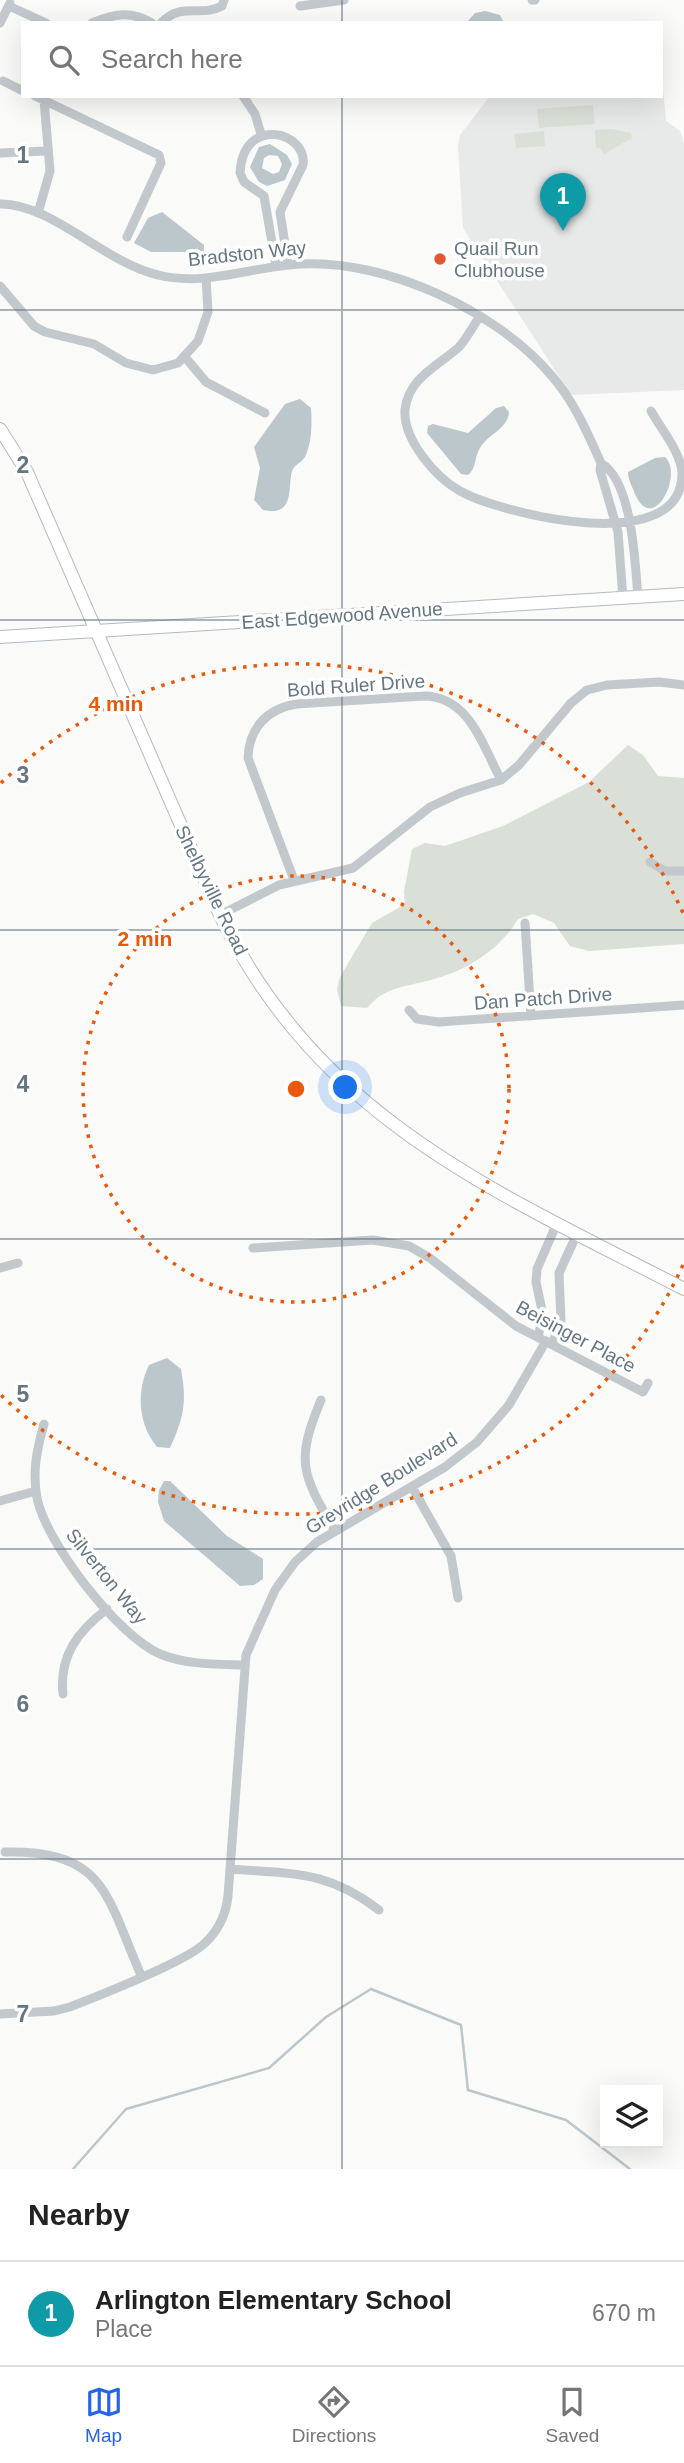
<!DOCTYPE html>
<html lang="en">
<head>
<meta charset="utf-8">
<style>
  :root { --surface:#fff; --page:#f2f2f2; --text:#222; --muted:#767676; --line:#e0e0e0; --accent:#2563eb }
  body { margin:0; font-family:Helvetica,sans-serif; background:var(--page); color:var(--text) }
  .controls { position:absolute; right:21px; bottom:21px; display:grid; overflow:hidden; border-radius:0px; box-shadow:0 7px 28px #0002 }
  .controls button { width:63px; height:63px; display:grid; place-items:center; padding:0; border:0; border-bottom:2px solid var(--line); background:var(--surface); color:var(--text); font:35px sans-serif }
  .you { position:absolute; left:346px; top:1088px; width:24px; height:24px; margin:-18px; border:5px solid #fff; border-radius:50%; background:#1a73e8; box-shadow:0 0 0 10px #1a73e833 }
  .badge { display:grid; place-items:center; width:46px; height:46px; border-radius:50%; background:var(--accent); color:#fff; font-size:23px; font-weight:700 }
  .pin { position:absolute; translate:-50% -58px; filter:drop-shadow(0 2px 4px #0008) }
  .pin::after { content:''; position:absolute; top:37px; width:24px; height:21px; background:inherit; clip-path:polygon(0 0,100% 0,50% 100%) }
  .list { margin:0; padding:0; list-style:none }
  h2 { display:flex; justify-content:space-between; align-items:center; height:91px; margin:0; padding:0 28px; font-size:30px }
  h2 small { font-size:23px; font-weight:400; color:var(--muted) }
  .list li { display:grid; grid-template-columns:46px 1fr auto; gap:21px; align-items:center; box-sizing:border-box; height:105px; padding:0 28px; border-top:2px solid var(--line) }
  .list b { display:block; font-size:26px; white-space:nowrap }
  .list p { margin:0; font-size:23px; white-space:nowrap; color:var(--muted) }
  .list em { font-size:23px; font-style:normal; color:var(--muted) }
  .icon { flex:none; width:38px; height:38px; fill:none; stroke:currentColor; stroke-width:2; stroke-linecap:round; stroke-linejoin:round }
  .map { position:relative; flex:none; width:684px; height:2169px; overflow:hidden }
  .search { position:absolute; background:var(--surface); box-shadow:0 7px 28px #0002; left:21px; right:21px; top:21px; height:77px; display:flex; align-items:center; gap:18px; box-sizing:border-box; padding:0 24px; border-radius:0px; color:var(--muted); font-size:26px }
  .sheet { height:196px; background:var(--surface) }
  nav { display:flex; justify-content:space-around; align-items:center; box-sizing:border-box; height:98px; border-top:2px solid var(--line); background:var(--surface); font-size:19px; color:var(--muted) }
  nav a { display:grid; justify-items:center; gap:4px }
  nav .on { color:var(--accent) }
  .map>svg:first-child { display:block }
  .built { fill:#e8e9e9 }
  .green { fill:#dadfd7 }
  .water { fill:#bbc7cb; fill-rule:evenodd }
  .lines { fill:none; stroke-linecap:round; stroke-linejoin:round }
  .stream { stroke:#bbc7cb; stroke-width:2.5 }
  .secondary-casing { stroke:#b3babf; stroke-width:14 }
  .minor { stroke:#c3c8cc; stroke-width:9 }
  .secondary { stroke:#fff; stroke-width:12 }
  .grid { fill:none; stroke:#657683; stroke-width:2; stroke-opacity:0.55 }
  .ring { fill:none; stroke:#e8590c; stroke-width:3.5; stroke-dasharray:3.5 7 }
  .poi-dot { fill:#e4572e; stroke:#fff; stroke-width:2.5 }
  .labels { text-anchor:middle; stroke-width:7; stroke-linejoin:round; paint-order:stroke }
  .poi-label { font-size:19px; fill:#657683; stroke:#fff; text-anchor:start }
  .street-label { font-size:19px; fill:#657683; stroke:#fff }
  .grid-label { font-size:23px; text-anchor:middle; font-weight:bold; fill:#657683; stroke:#fff; stroke-width:7; stroke-linejoin:round; paint-order:stroke }
  .centre { fill:#e8590c; stroke:#fff; stroke-width:3.5 }
  .ring-label { font-size:21px; text-anchor:middle; font-weight:bold; fill:#e8590c; stroke:#fff; stroke-width:7; stroke-linejoin:round; paint-order:stroke }
</style>
</head>
<body>
<div class="map">
<svg width="684" height="2169" viewBox="0 0 684 2169">
  <rect width="100%" height="100%" fill="#fafaf8"/>
  <!-- built -->
  <path class="built" d="M 661,67 L 666,121 L 680,131 L 684,144 L 684,390 L 571,395 L 463,228 L 458,146 L 460,135 L 490,96 L 661,96 Z"/>
  <!-- green -->
  <path class="green" d="M 593,105 L 595,124 L 539,128 L 537,109 Z
    M 612,129 L 631,133 L 632,138 L 604,154 L 600,148 L 596,148 L 595,130 Z
    M 544,131 L 545,146 L 516,148 L 514,134 Z
    M 628,745 L 643,755 L 658,776 L 684,778 L 684,944 L 589,951 L 570,946 L 554,923 L 533,914 L 518,919 C 500,950 466,971 431,980 C 405,987 386,986 367,1008 L 341,1006 L 337,989 L 340,977 L 372,923 L 405,904 L 404,891 L 412,849 L 425,843 L 445,846 L 503,826 L 589,782 Z"/>
  <!-- water -->
  <path class="water" d="M 485,11 L 500,15 L 504,23 L 466,23 L 475,13 Z
    M 270,144 L 287,155 L 292,164 L 285,180 L 267,186 L 259,182 L 250,167 L 259,147 ZM 269,155 L 278,156 L 282,164 L 279,172 L 273,174 L 262,168 L 264,158 Z
    M 162,212 L 204,245 L 204,252 L 151,252 L 134,243 L 148,218 Z
    M 300,399 L 311,408 C 312,423 312,443 305,457 C 302,462 296,464 293,469 C 286,482 298,518 263,510 L 254,500 L 260,468 L 254,447 L 285,404 Z
    M 504,406 L 509,412 C 508,429 488,434 480,448 C 474,457 477,468 468,475 L 461,474 L 427,433 L 428,426 L 433,424 L 468,433 L 496,408 Z
    M 665,457 C 684,474 653,536 635,494 C 632,486 628,480 628,472 L 655,458 Z
    M 167,1358 L 181,1369 C 187,1402 184,1417 170,1448 L 157,1447 C 138,1424 136,1392 149,1365 Z
    M 164,1481 L 170,1481 L 227,1536 L 263,1559 L 263,1579 L 254,1585 L 240,1586 L 164,1521 L 158,1502 L 159,1490 Z"/>
  <g class="lines">
    <!-- stream -->
    <path class="stream" d="M 73,2169 L 126,2109 L 269,2068 L 326,2017 L 371,1989 L 461,2025 L 468,2090 L 566,2120 L 630,2169"/>
    <!-- secondary casing -->
    <g class="secondary-casing">
      <path id="secondary" d="M 0,429 L 27,472 L 220,915 C 321,1120 493,1190 684,1289
        M 0,637 L 684,594"/>
    </g>
    <!-- minor -->
    <path class="minor" d="M 532,0 L 535,0
      M 9,6 L 46,23
      M 300,6 L 344,0
      M 0,23 L 10,3
      M 92,23 C 113,14 131,10 152,23
      M 161,23 C 182,1 200,18 222,6 L 224,0
      M 3,81 L 23,91
      M 35,96 L 159,155 L 161,163 L 127,237
      M 243,96 L 255,114 L 261,134
      M 0,153 L 46,151
      M 0,204 C 51,203 105,263 158,275 C 206,287 253,266 301,264 C 385,259 497,311 551,375 C 574,401 587,432 601,463 L 600,470 L 618,532 L 623,599
      M 38,213 L 50,171 L 44,100
      M 276,266 L 264,196 L 244,182 L 240,173 C 243,114 308,132 303,165 L 280,212 L 288,264
      M 0,286 L 34,326 L 45,332 L 94,344 L 126,363 L 153,370 L 178,363 L 198,341 L 208,312 L 206,278
      M 480,316 C 473,326 467,338 459,347 C 438,366 408,378 405,410 C 403,439 435,477 460,491 C 499,513 684,560 682,472 C 680,451 661,429 651,411
      M 185,357 L 206,382 L 265,413
      M 601,463 C 633,482 635,564 638,598
      M 650,862 L 665,871 L 684,871
      M 294,880 L 248,758 C 249,728 267,709 296,704 L 424,696 C 469,696 483,746 501,780
      M 220,915 L 279,885 L 353,868 L 430,807 L 460,793 L 501,780 L 519,765 L 571,703 L 587,690 L 607,685 L 659,682 L 684,685
      M 525,923 L 531,1016
      M 409,1010 L 417,1019 L 439,1022 L 684,1005
      M 253,1248 L 373,1240 L 409,1246 L 430,1258 L 516,1326 L 643,1392 L 648,1383
      M 0,1268 L 18,1263
      M 538,1337 L 543,1315 L 536,1282 L 537,1269 L 557,1223
      M 552,1344 L 561,1321 L 559,1273 L 577,1234
      M 321,1400 C 295,1462 302,1474 335,1531
      M 44,1424 C 37,1449 32,1472 37,1498 C 46,1543 118,1636 160,1654 C 187,1665 217,1664 245,1665
      M 412,1487 L 451,1556 L 458,1598
      M 0,1501 L 36,1491
      M 63,1694 C 59,1656 78,1631 107,1609
      M 5,1852 C 106,1850 106,1896 141,1975
      M 230,1869 C 292,1874 327,1870 379,1910
      M 0,2014 L 54,2011 L 70,2007 C 100,1995 183,1963 204,1944 C 218,1931 226,1915 228,1896 L 246,1655 L 275,1590 L 295,1562 L 317,1542 L 445,1467 L 477,1442 L 509,1405 L 546,1341"/>
    <!-- secondary -->
    <use href="#secondary" class="secondary"/>
  </g>
  <!-- grid -->
  <path class="grid" d="M 342,0 L 342,23M 342,96 L 342,2169M 0,310 L 684,310M 0,620 L 684,620M 0,930 L 684,930M 0,1239 L 684,1239M 0,1549 L 684,1549M 0,1859 L 684,1859"/>
  <!-- distance rings -->
  <g class="ring">
    <circle cx="296" cy="1089" r="213"/>
    <path d="M683 1265A425 425 0 0 1 1 1395M1 783A425 425 0 0 1 683 913"/>
  </g>
  <!-- markers -->
  <circle class="poi-dot" cx="440" cy="259" r="7"/>
  <g class="labels">
    <!-- poi labels -->
    <g class="poi-label">
      <text x="454" y="255">Quail Run<tspan x="454" dy="22">Clubhouse</tspan></text>
    </g>
    <!-- street labels -->
    <g class="street-label">
      <text transform="translate(247 253) rotate(-6)" y="7">Bradston Way</text>
      <text transform="translate(342 615) rotate(-4)" y="7">East Edgewood Avenue</text>
      <text transform="translate(356 685) rotate(-4)" y="7">Bold Ruler Drive</text>
      <text transform="translate(212 890) rotate(64)" y="7">Shelbyville Road</text>
      <text transform="translate(543 998) rotate(-4)" y="7">Dan Patch Drive</text>
      <text transform="translate(576 1336) rotate(28)" y="7">Beisinger Place</text>
      <text transform="translate(381 1483) rotate(-32)" y="7">Greyridge Boulevard</text>
      <text transform="translate(107 1576) rotate(51)" y="7">Silverton Way</text>
    </g>
  </g>
  <g class="grid-label">
    <text x="23" y="163">1</text>
    <text x="23" y="473">2</text>
    <text x="23" y="783">3</text>
    <text x="23" y="1092">4</text>
    <text x="23" y="1402">5</text>
    <text x="23" y="1712">6</text>
    <text x="23" y="2022">7</text>
  </g>
  <circle cx="296" cy="1089" r="10" class="centre"/>
  <g class="ring-label">
    <text x="116" y="711">4 min</text>
    <text x="145" y="946">2 min</text>
  </g>
</svg>
<div class="controls">
<button><svg class="icon" aria-label="layers" viewBox="0 0 24 24"><path d="M12 4l9 5-9 5-9-5zM3 14l9 5 9-5"/></svg></button>
</div>
<div class="you"></div>
<div class="pin badge" style="left:563px;top:231px;background:#0f9aa8">1</div>
<div class="search"><svg class="icon" aria-label="search" viewBox="0 0 24 24"><circle cx="10" cy="10" r="6"/><path d="M15 15l6 6"/></svg>Search here</div>
</div>
<section class="sheet">
<h2>Nearby<small></small></h2>
<ul class="list">
<li><span class="badge" style="background:#0f9aa8">1</span><div><b>Arlington Elementary School</b><p>Place</p></div><em>670 m</em></li>
</ul>
</section>
<nav>
<a class="on"><svg class="icon" aria-label="map" viewBox="0 0 24 24"><path d="M3 6l6-2 6 2 6-2v14l-6 2-6-2-6 2zM9 4v14M15 6v14"/></svg>Map</a>
<a><svg class="icon" aria-label="directions" viewBox="0 0 24 24"><path d="M12 3l9 9-9 9-9-9zM9 14v-3h6M13 9l2 2-2 2"/></svg>Directions</a>
<a><svg class="icon" aria-label="saved" viewBox="0 0 24 24"><path d="M7 4h10v16l-5-4-5 4z"/></svg>Saved</a>
</nav>
</body>
</html>
